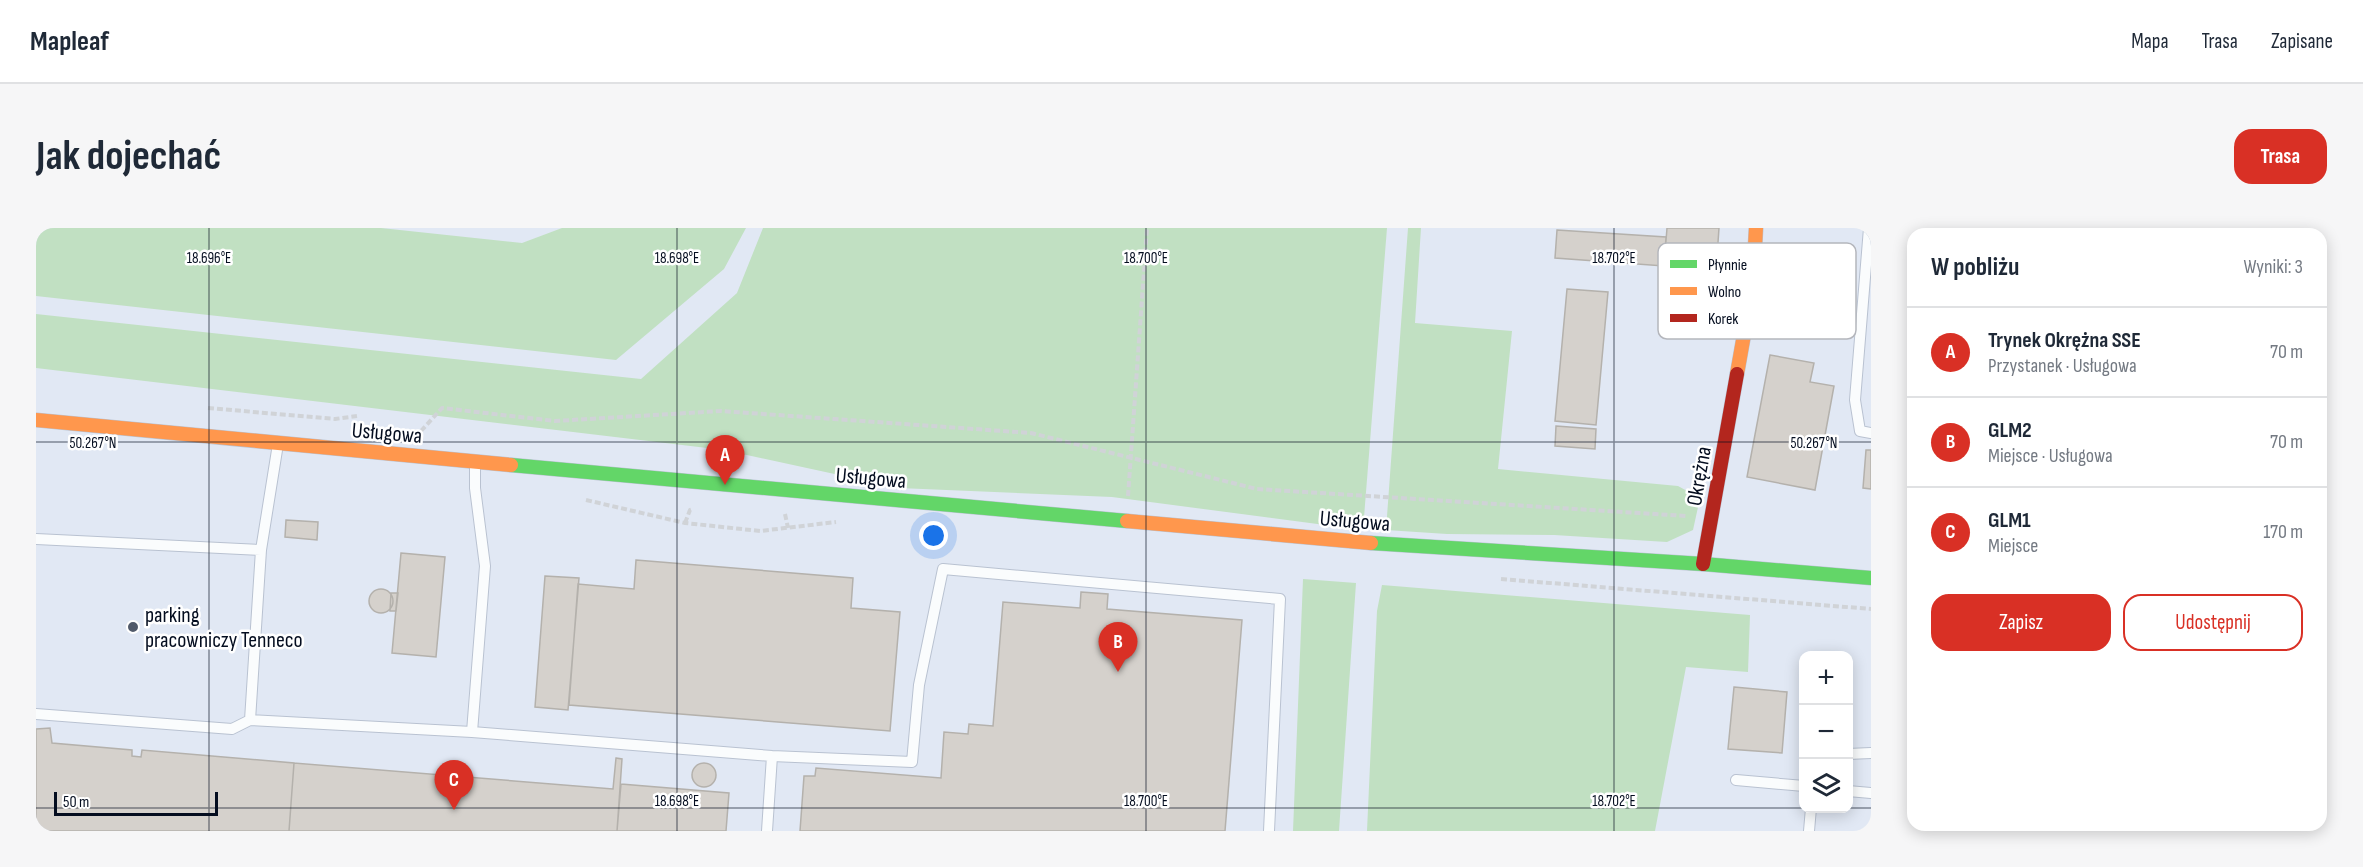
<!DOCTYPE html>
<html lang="pl">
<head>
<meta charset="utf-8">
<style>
  :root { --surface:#fff; --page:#f6f6f7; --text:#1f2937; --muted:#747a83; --line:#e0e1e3; --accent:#d93025 }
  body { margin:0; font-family:"Sofia Sans Condensed",sans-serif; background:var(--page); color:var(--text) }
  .controls { position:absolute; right:18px; bottom:18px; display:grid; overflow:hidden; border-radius:12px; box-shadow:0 3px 15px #0003 }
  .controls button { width:54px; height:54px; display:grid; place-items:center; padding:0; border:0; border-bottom:2px solid var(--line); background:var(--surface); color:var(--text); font:30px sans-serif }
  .scale { position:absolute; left:18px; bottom:15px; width:164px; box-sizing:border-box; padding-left:6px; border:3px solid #040d1f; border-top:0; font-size:16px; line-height:21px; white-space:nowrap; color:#040d1f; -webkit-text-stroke:4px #fff; paint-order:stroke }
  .you { position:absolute; left:898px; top:308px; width:21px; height:21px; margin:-15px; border:4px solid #fff; border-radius:50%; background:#1a73e8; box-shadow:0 0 0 9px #1a73e833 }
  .badge { display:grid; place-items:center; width:39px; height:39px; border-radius:50%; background:var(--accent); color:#fff; font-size:20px; font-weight:700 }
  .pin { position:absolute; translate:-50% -50px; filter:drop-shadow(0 2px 3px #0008) }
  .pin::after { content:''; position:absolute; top:32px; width:21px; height:18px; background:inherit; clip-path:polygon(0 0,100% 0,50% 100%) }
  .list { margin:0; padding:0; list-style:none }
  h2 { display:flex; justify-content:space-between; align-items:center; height:78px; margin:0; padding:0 24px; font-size:26px }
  h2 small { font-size:20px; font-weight:400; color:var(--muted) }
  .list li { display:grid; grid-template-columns:39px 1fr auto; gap:18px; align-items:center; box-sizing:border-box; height:90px; padding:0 24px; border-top:2px solid var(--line) }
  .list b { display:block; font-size:22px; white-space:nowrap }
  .list p { margin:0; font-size:20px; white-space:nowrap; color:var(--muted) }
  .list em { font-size:20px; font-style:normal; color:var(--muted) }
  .actions { display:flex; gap:12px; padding:18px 24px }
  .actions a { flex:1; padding:14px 0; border:2px solid var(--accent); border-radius:18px; text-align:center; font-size:21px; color:var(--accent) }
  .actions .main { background:var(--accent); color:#fff }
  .icon { flex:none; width:33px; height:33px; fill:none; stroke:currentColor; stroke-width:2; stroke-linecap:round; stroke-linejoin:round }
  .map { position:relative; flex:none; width:1835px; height:603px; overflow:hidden; border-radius:18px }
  header { display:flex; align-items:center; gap:36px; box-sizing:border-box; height:84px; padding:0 30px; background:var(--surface); border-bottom:2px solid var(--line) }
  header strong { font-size:28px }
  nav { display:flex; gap:33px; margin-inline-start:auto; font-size:21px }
  .intro { display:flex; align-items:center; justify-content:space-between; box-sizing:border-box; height:144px; padding:0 36px }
  h1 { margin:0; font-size:42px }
  .button { padding:15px 27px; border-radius:18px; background:var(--accent); color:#fff; font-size:21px; font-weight:700 }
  main { display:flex; gap:36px; padding:0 36px }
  aside { flex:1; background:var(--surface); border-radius:18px; box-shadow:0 3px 15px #0003 }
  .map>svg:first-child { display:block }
  .green { fill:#c1e0c2 }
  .building { fill:#d5d1cc; stroke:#b4b1ac; stroke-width:1.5 }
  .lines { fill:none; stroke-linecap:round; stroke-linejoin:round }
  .lane-casing { stroke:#b9c2d1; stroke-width:12 }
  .fast-casing { stroke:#b9c2d1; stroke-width:15 }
  .slow-casing { stroke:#b9c2d1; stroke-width:15 }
  .jam-casing { stroke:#b9c2d1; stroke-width:15 }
  .path { stroke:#d0d3d7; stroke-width:4; stroke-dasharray:6 3; stroke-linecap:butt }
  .lane { stroke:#fafcfd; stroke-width:10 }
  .fast { stroke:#63d668; stroke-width:14 }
  .slow { stroke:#ff974d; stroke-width:14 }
  .jam { stroke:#b3261e; stroke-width:14 }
  .ticks { fill:none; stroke:#040d1f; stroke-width:1.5; stroke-opacity:0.45 }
  .poi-dot { fill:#515a6a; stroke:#fff; stroke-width:2 }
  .labels { text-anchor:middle; stroke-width:5; stroke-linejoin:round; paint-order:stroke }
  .street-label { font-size:22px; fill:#040d1f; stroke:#fff }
  .poi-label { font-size:22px; fill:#040d1f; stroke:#fff; text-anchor:start }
  .key { fill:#fff; stroke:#b4b6bc; stroke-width:1.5 }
  .key-label { font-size:16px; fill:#040d1f }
  .ticks-label { font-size:15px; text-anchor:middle; fill:#040d1f; stroke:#fff; stroke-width:5; stroke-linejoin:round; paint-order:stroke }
</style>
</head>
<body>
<header>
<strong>Mapleaf</strong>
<nav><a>Mapa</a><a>Trasa</a><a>Zapisane</a></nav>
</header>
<div class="intro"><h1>Jak dojechać</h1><a class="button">Trasa</a></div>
<main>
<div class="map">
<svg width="1835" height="603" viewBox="0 0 1835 603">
  <rect width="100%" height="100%" fill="#e1e8f4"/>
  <!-- green -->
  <path class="green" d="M 0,0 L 345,0 L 486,15 L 526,0 L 710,0 L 688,41 L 580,132 L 0,68 Z
    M 727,0 L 1351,0 L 1327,302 L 1076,269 L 863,260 L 688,222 L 0,140 L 0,86 L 605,151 L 701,65 Z
    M 1372,0 L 1385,0 L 1379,95 L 1476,103 L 1462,241 L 1642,258 L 1664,270 L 1657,302 L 1631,314 L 1518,307 L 1411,306 L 1350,302 Z
    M 1267,351 L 1320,355 L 1303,603 L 1257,603 Z
    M 1346,357 L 1714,387 L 1712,444 L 1650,439 L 1619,603 L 1331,603 L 1341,383 Z"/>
  <!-- building -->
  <path class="building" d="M 1631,0 L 1683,0 L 1680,43 L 1628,38 Z
    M 1521,2 L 1630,9 L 1628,38 L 1519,30 Z
    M 1531,61 L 1572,64 L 1560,197 L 1519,193 Z
    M 1734,127 L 1778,135 L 1774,154 L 1798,158 L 1779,262 L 1711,249 Z
    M 1520,198 L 1560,201 L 1559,221 L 1519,218 Z
    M 1830,222 L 1835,222 L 1835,261 L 1827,260 Z
    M 250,292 L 282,294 L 281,312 L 249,309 Z
    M 365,325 L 409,329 L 400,429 L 356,425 Z
    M 600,332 L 817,350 L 815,380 L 864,384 L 854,503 L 533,477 L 542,356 L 598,361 Z
    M 509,348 L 543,350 L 532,482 L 499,479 Z
    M333 373a12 12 0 1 1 24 0a12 12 0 1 1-24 0Z
    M 1045,364 L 1072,366 L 1071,381 L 1206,392 L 1189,603 L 764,603 L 768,548 L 779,548 L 780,540 L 905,550 L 908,504 L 932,506 L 933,496 L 957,498 L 967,374 L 1044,380 Z
    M 355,365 L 362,365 L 360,383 L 354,383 Z
    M 1698,459 L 1751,464 L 1746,525 L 1692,521 Z
    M 14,500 L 16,515 L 96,522 L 96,528 L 105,529 L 106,522 L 258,535 L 253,603 L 0,603 L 0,501 Z
    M 580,530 L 586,531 L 581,603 L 253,603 L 258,535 L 577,561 Z
    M656 547a12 12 0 1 1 24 0a12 12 0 1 1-24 0Z
    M 585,556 L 693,565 L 690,603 L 581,603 Z"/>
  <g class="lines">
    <!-- lane casing -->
    <g class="lane-casing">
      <path id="lane" d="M 1833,0 L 1819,172 L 1824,203 L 1835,205
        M 0,311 L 225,322
        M 0,486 L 196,501 L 214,492 L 436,504 L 736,528 L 876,534 L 883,457 L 907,341 L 1244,371 L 1233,603
        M 214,492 L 225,322 L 242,216
        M 436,504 L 449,338 L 439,260 L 439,235
        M 1812,526 L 1835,525
        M 1700,552 L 1768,558
        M 1812,563 L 1835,565
        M 731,603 L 736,528
        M 1773,603 L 1775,580"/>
    </g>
    <!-- fast casing -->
    <g class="fast-casing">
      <path id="fast" d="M 475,237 L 1091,293
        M 1335,315 L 1667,336 L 1835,350"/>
    </g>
    <!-- slow casing -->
    <g class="slow-casing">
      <path id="slow" d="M 1701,146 L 1717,56 L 1720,0
        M 0,192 L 475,237
        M 1091,293 L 1335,315"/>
    </g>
    <!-- jam casing -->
    <g class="jam-casing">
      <path id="jam" d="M 1667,336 L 1701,146"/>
    </g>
    <!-- path -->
    <path class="path" d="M 172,180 L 299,191 L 321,188
      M 385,203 L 406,180 L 519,193 L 685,183 L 995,205 L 1221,261 L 1651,288
      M 1092,268 L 1111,0
      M 550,272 L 649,295 L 724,303 L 800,294
      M 749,286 L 752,300
      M 649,295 L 654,282 L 657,281
      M 1465,351 L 1835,381"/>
    <!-- lane -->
    <use href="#lane" class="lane"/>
    <!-- fast -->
    <use href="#fast" class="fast"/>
    <!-- slow -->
    <use href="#slow" class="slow"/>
    <!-- jam -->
    <use href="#jam" class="jam"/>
  </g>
  <!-- ticks -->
  <path class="ticks" d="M 173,0 L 173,603M 641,0 L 641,603M 1110,0 L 1110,603M 1578,0 L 1578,603M 0,214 L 1835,214M 0,580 L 1768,580M 1812,580 L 1835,580"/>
  <!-- markers -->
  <circle class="poi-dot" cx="97" cy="399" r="6"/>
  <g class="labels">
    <!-- street labels -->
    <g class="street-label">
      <text transform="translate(351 204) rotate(5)" y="8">Usługowa</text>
      <text transform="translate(1662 248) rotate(-80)" y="8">Okrężna</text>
      <text transform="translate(835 249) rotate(5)" y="8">Usługowa</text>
      <text transform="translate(1319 292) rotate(5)" y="8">Usługowa</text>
    </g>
    <!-- poi labels -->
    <g class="poi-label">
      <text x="109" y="394">parking<tspan x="109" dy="25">pracowniczy Tenneco</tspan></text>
    </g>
  </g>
  <!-- legend -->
  <rect x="1622" y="15" width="198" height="96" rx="9" class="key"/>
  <rect x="1634" y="32" width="27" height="8" fill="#63d668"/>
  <rect x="1634" y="59" width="27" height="8" fill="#ff974d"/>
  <rect x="1634" y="86" width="27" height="8" fill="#b3261e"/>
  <g class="key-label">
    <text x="1672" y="42">Płynnie</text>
    <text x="1672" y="69">Wolno</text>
    <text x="1672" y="96">Korek</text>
  </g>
  <g class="ticks-label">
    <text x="173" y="35">18.696°E</text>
    <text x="641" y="35">18.698°E</text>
    <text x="1110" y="35">18.700°E</text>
    <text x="1578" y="35">18.702°E</text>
    <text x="57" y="220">50.267°N</text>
    <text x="1778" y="220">50.267°N</text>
    <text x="641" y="578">18.698°E</text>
    <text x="1110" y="578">18.700°E</text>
    <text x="1578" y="578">18.702°E</text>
  </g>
</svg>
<div class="controls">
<button>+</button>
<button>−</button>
<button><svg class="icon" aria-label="layers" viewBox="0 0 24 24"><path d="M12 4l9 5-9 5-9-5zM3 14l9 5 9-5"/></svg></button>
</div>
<div class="scale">50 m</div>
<div class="you"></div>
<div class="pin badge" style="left:689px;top:257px">A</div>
<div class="pin badge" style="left:1082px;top:444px">B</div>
<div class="pin badge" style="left:418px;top:582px">C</div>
</div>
<aside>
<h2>W pobliżu<small>Wyniki: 3</small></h2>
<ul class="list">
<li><span class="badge">A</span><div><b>Trynek Okrężna SSE</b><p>Przystanek · Usługowa</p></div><em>70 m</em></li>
<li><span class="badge">B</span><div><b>GLM2</b><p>Miejsce · Usługowa</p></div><em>70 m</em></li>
<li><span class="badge">C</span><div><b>GLM1</b><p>Miejsce</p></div><em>170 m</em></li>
</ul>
<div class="actions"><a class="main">Zapisz</a><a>Udostępnij</a></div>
</aside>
</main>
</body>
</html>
